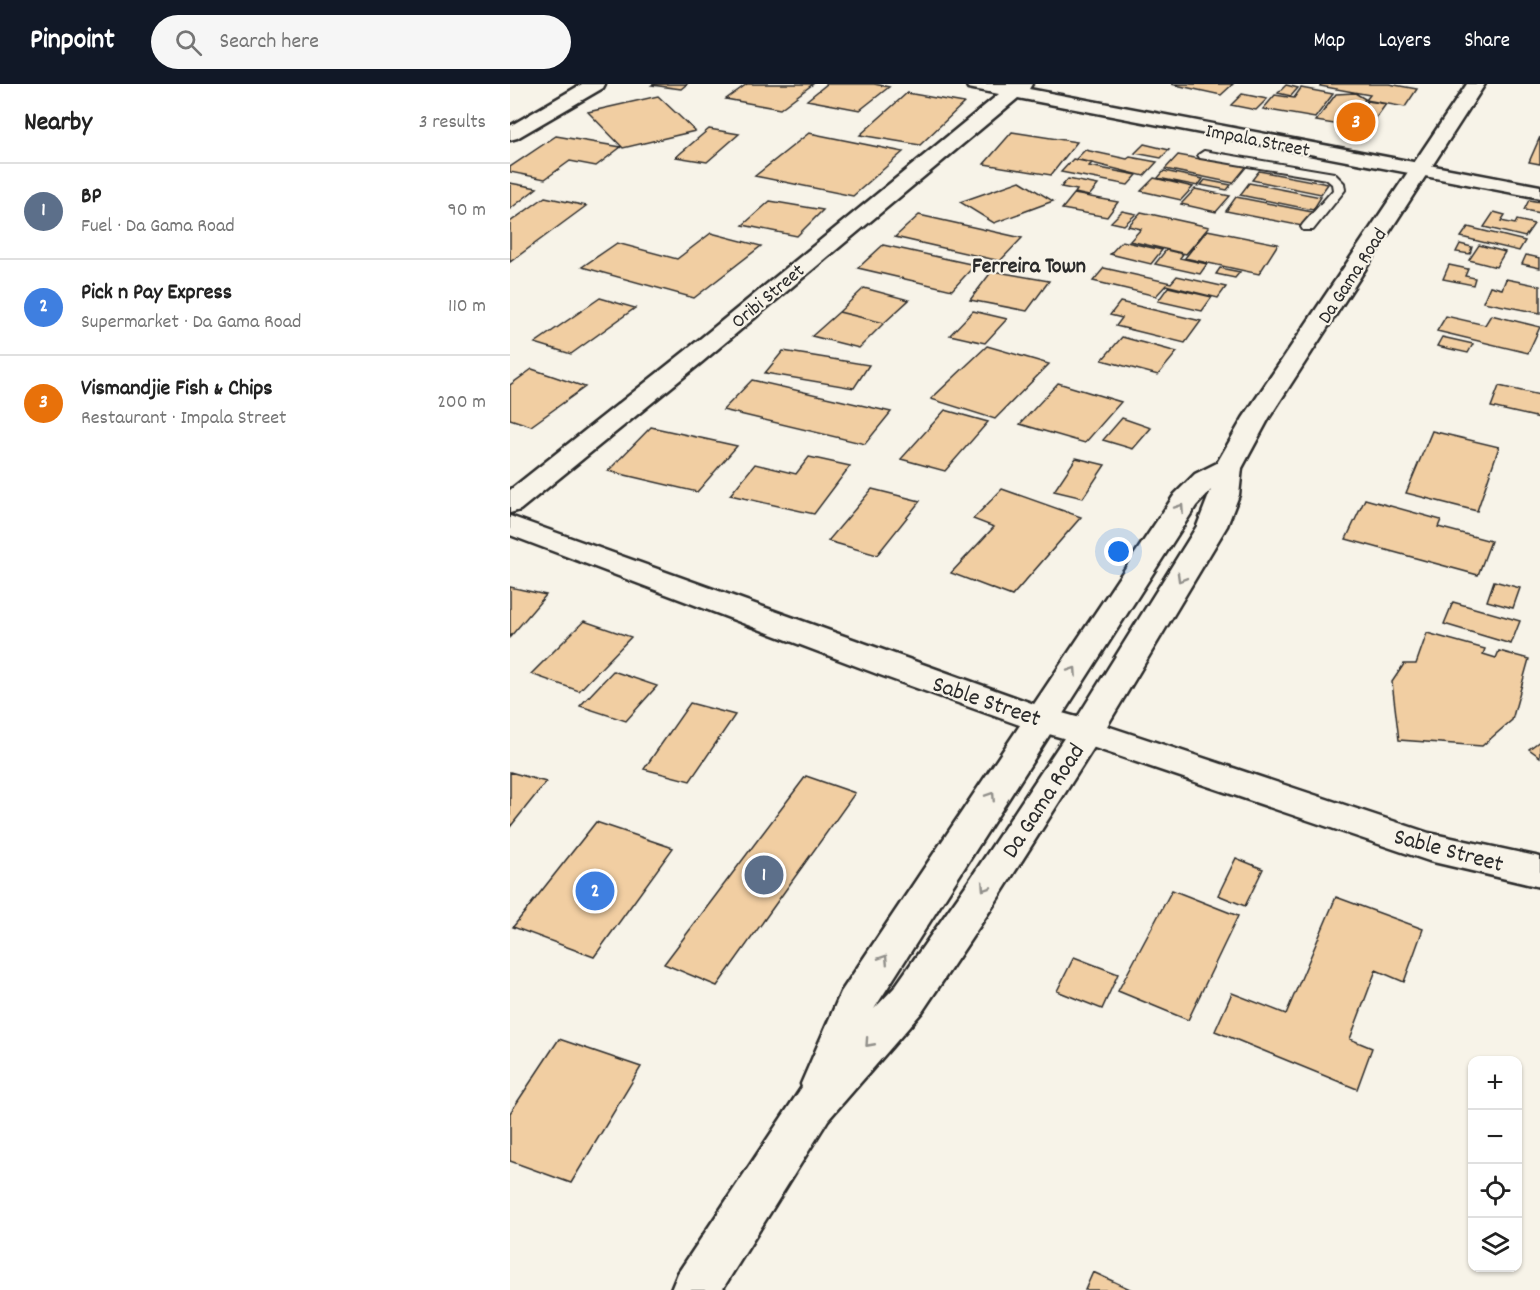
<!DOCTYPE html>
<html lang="en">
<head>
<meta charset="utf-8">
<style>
  :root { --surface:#fff; --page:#f6f6f6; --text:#222; --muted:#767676; --line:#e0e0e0; --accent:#111827 }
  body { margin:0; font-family:Dekko,sans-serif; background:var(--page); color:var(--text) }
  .controls { position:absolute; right:18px; bottom:18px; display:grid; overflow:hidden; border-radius:12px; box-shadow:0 2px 4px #0004 }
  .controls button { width:54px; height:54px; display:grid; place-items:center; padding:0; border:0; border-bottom:2px solid var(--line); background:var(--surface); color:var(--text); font:30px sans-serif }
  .you { position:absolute; left:609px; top:468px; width:21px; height:21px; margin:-15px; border:4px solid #fff; border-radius:50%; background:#1a73e8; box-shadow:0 0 0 9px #1a73e833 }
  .badge { display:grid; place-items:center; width:39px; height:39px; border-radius:50%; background:var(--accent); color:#fff; font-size:20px; font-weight:700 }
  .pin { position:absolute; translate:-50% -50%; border:3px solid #fff; box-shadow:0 2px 6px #0006 }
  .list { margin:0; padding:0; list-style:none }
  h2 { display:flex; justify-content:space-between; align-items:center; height:78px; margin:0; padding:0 24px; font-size:26px }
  h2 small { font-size:20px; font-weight:400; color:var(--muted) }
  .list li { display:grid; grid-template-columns:39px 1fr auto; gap:18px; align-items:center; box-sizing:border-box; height:96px; padding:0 24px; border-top:2px solid var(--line) }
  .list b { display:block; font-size:22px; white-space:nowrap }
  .list p { margin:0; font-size:20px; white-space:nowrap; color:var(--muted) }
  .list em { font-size:20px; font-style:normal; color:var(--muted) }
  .icon { flex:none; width:33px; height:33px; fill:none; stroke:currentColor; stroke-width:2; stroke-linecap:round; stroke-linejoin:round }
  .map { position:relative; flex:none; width:1030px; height:1206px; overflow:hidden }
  header { display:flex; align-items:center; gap:36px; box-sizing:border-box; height:84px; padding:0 30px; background:var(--accent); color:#fff }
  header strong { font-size:28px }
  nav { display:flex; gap:33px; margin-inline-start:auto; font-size:21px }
  .search { width:420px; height:54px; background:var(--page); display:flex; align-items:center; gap:15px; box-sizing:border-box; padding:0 21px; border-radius:33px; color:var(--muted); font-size:22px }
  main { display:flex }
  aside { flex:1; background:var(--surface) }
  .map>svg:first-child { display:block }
  .building { fill:#f1cea2; stroke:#2b2b2b; stroke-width:1.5 }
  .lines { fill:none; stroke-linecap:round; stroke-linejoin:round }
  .service-casing { stroke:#2b2b2b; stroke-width:4 }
  .minor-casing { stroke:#2b2b2b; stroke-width:5 }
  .tertiary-casing { stroke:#2b2b2b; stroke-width:5 }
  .service { fill:#f7f3e8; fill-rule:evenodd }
  .minor { fill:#f7f3e8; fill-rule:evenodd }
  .tertiary { fill:#f7f3e8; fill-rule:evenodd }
  .oneway { stroke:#918f8a }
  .labels { text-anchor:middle; stroke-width:4.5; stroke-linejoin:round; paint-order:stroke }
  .far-street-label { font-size:20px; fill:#2b2b2b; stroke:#f7f3e8 }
  .far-neighbourhood-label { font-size:22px; font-weight:bold; fill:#2b2b2b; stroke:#f7f3e8 }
  .street-label { font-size:24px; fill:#2b2b2b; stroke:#f7f3e8 }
</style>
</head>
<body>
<header>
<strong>Pinpoint</strong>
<div class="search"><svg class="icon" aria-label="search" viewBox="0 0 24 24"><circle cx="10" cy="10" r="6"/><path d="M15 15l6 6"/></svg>Search here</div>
<nav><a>Map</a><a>Layers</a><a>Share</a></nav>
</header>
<main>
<aside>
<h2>Nearby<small>3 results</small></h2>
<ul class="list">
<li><span class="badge" style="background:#5c6f8a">1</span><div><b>BP</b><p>Fuel · Da Gama Road</p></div><em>90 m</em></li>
<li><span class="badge" style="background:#3f7fe0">2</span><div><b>Pick n Pay Express</b><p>Supermarket · Da Gama Road</p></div><em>110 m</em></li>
<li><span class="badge" style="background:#e8710a">3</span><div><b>Vismandjie Fish &amp; Chips</b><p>Restaurant · Impala Street</p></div><em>200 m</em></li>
</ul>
</aside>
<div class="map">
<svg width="1030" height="1206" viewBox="0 0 1030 1206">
  <rect width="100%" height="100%" fill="#f7f3e8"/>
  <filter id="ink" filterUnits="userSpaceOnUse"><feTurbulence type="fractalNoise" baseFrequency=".0167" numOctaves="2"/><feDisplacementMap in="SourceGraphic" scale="12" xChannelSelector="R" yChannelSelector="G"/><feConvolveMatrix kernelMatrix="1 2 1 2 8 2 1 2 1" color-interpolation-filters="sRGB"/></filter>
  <g filter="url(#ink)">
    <!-- building -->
    <path class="building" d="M 144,0 L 177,0 L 171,5 L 142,1 Z
      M 237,0 L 303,0 L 270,25 L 216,15 Z
      M 317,0 L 364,0 L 379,3 L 350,26 L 297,16 Z
      M 661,0 L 723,0 L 711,11 Z
      M 811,0 L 879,0 L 907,5 L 895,23 L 856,16 L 860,11 L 810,2 Z
      M 776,1 L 788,4 L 781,12 L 768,9 Z
      M 791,4 L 823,10 L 805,34 L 753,25 L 765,11 L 784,14 Z
      M 397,9 L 454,19 L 410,61 L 350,51 Z
      M 845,9 L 855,15 L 836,42 L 806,37 L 826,10 Z
      M 732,10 L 757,15 L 746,26 L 721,21 Z
      M 148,12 L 185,47 L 113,64 L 78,28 Z
      M 857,17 L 876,20 L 858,45 L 838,41 Z
      M 199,45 L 229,50 L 197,78 L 166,73 Z
      M 502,48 L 567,58 L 541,91 L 474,80 Z
      M 299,49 L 393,68 L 343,112 L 245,92 Z
      M 46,52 L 111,63 L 86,82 L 60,77 L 35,95 L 0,88 L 0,83 Z
      M 1030,53 L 1030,80 L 1019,78 Z
      M 634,60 L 659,66 L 651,74 L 625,69 Z
      M 575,66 L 617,75 L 620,73 L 647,78 L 634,92 L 566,75 Z
      M 668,71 L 690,75 L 692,72 L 737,82 L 723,99 L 655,85 Z
      M 563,75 L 582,79 L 579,82 L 627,91 L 618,101 L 551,88 Z
      M 654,87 L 693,95 L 688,102 L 648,94 Z
      M 749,87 L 818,100 L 811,110 L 742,96 Z
      M 644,94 L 683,103 L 671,116 L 631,107 Z
      M 558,95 L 588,101 L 579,112 L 565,109 L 567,106 L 551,103 Z
      M 695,96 L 721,101 L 717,106 L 691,101 Z
      M 510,97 L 543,117 L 484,139 L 450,118 Z
      M 0,99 L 27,104 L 0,125 Z
      M 739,99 L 811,113 L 803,126 L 730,111 Z
      M 685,105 L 720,112 L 706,128 L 671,120 Z
      M 564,110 L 608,118 L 597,133 L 552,125 Z
      M 35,113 L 76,122 L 0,178 L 0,138 Z
      M 726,113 L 802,128 L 792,142 L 716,127 Z
      M 1019,116 L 1030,118 L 1030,129 L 1014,126 Z
      M 260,117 L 313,126 L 287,152 L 233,141 Z
      M 612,127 L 626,130 L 614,141 L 601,138 Z
      M 631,128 L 699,143 L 676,170 L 620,157 L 631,145 L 618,142 Z
      M 984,128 L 995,131 L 991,137 L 1005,140 L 1007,136 L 1024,140 L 1015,153 L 974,143 Z
      M 409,131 L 512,154 L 490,177 L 385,153 Z
      M 958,143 L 1015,157 L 1009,167 L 951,153 Z
      M 697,146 L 768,160 L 749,190 L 675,174 Z
      M 201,149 L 251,162 L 184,214 L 72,183 L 107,159 L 167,175 Z
      M 612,157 L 652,166 L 641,180 L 600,170 Z
      M 950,160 L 962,163 L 960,170 L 946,168 Z
      M 373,161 L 465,181 L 442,206 L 348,184 Z
      M 969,161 L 995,168 L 986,183 L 959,176 Z
      M 656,166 L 673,170 L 670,174 L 697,180 L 690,190 L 645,180 Z
      M 1016,171 L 1030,174 L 1030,184 L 1012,180 Z
      M 939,181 L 958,185 L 955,192 L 965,194 L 963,201 L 933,195 Z
      M 594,184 L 661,199 L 667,192 L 716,203 L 708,214 L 656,201 L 646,212 L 583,197 Z
      M 710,184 L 730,188 L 725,194 L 706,190 Z
      M 482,187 L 539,197 L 517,227 L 460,216 Z
      M 996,195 L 1030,202 L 1030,229 L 973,218 L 980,202 L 992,205 Z
      M 658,203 L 702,213 L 692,227 L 648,217 Z
      M 354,204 L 399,216 L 374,239 L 329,228 Z
      M 90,214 L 125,224 L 61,270 L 25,259 Z
      M 610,218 L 691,237 L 675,259 L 606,242 L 612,234 L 600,231 Z
      M 463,227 L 497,235 L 475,259 L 440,251 Z
      M 329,228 L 374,239 L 349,264 L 302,252 Z
      M 981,231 L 1030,243 L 1018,269 L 927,247 L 936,232 L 975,241 Z
      M 612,253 L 667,268 L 648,291 L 592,276 Z
      M 932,253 L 963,260 L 958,269 L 927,262 Z
      M 477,262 L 539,280 L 485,335 L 421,315 Z
      M 273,267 L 359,281 L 344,304 L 255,289 Z
      M 22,285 L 75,303 L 21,342 L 0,335 L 0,301 Z
      M 242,296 L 381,328 L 355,360 L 213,326 Z
      M 548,299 L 611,318 L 575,359 L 510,340 Z
      M 989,302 L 1030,311 L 1030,334 L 981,323 Z
      M 435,326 L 478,338 L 435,387 L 391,375 Z
      M 612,334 L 641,344 L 623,365 L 593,356 Z
      M 141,343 L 227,362 L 187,408 L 98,387 Z
      M 922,347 L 989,363 L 967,427 L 896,409 Z
      M 299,373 L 340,382 L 304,430 L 220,411 L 245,380 L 286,390 Z
      M 566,374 L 595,381 L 573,414 L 544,407 Z
      M 362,405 L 410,417 L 367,471 L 318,457 Z
      M 492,405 L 571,433 L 502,512 L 441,489 L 484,443 L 463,435 Z
      M 855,415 L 931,436 L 928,443 L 981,457 L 968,491 L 836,455 Z
      M 984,497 L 1010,504 L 1003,524 L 977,517 Z
      M 0,503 L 36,511 L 0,553 Z
      M 943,518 L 1010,537 L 1001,560 L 934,540 Z
      M 74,537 L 121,553 L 69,607 L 21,590 Z
      M 917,549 L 975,565 L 973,570 L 986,574 L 989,567 L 1019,575 L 1002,636 L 972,662 L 889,656 L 882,598 L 894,580 L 906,580 Z
      M 103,587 L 147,602 L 116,637 L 70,622 Z
      M 180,619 L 225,631 L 180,697 L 134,685 Z
      M 1030,657 L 1030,673 L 1019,665 Z
      M 0,688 L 36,698 L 0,743 Z
      M 296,692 L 345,709 L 207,902 L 154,880 Z
      M 86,738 L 163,764 L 84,873 L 3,843 Z
      M 726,774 L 753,785 L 735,822 L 708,811 Z
      M 662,806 L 728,832 L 678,936 L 608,907 Z
      M 826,813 L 913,845 L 894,898 L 866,886 L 840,955 L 862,964 L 847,1005 L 705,947 L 722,909 L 776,930 Z
      M 564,873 L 608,890 L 592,925 L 547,907 Z
      M 49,955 L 131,983 L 61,1099 L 0,1077 L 0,1029 Z
      M 583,1188 L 622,1206 L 575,1206 Z"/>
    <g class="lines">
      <!-- service casing -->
      <g class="service-casing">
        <path id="service" d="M 694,67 L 824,89 L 834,99 L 835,106 L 803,146 L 793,146 L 791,143 L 793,140 L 823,106 L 822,100 L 816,95 L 690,74 L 688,71 Z"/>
      </g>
      <!-- minor casing -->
      <g class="minor-casing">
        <path id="minor" d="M 72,0 L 95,0 L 93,4 L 7,54 L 0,56 L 0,42 Z
          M 456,0 L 522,0 L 519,5 L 1030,102 L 1030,114 L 508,14 L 192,278 L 10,426 L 0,429 L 0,406 L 174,268 L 489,10 L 458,4 Z
          M 0,432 L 538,625 L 588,639 L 919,749 L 1030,773 L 1030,803 L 919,777 L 567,658 L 518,644 L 370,591 L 0,451 Z"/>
      </g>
      <!-- tertiary casing -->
      <g class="tertiary-casing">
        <path id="tertiary" d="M 957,0 L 975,0 L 759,334 L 732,384 L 729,411 L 717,442 L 588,657 L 485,819 L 412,928 L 318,1036 L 212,1206 L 161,1206 L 168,1189 L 292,1003 L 291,1000 L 331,908 L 665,410 L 685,390 L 707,379 L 733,334 ZM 701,406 L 687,442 L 564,639 L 459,797 L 384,904 L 364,925 L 686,422 Z"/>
      </g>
      <!-- service -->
      <use href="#service" class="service"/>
      <!-- minor -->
      <use href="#minor" class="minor"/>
      <!-- tertiary -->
      <use href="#tertiary" class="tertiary"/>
    </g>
    <!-- one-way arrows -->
    <defs><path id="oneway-chevron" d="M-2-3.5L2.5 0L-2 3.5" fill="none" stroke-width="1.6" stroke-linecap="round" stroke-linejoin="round" transform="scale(1.5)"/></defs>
    <g class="oneway">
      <use href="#oneway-chevron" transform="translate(670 424) rotate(-56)"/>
      <use href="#oneway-chevron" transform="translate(671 494) rotate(120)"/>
      <use href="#oneway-chevron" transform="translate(563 587) rotate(-56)"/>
      <use href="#oneway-chevron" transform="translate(481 712) rotate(-57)"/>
      <use href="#oneway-chevron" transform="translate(475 803) rotate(123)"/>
      <use href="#oneway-chevron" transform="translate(374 875) rotate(-57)"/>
      <use href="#oneway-chevron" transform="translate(359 959) rotate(132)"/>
    </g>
  </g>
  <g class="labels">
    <!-- far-street labels -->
    <g class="far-street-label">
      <text transform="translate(748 55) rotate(11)" y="7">Impala Street</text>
      <text transform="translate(841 191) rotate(-57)" y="7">Da Gama Road</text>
      <text transform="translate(257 211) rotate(-40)" y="7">Oribi Street</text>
    </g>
    <!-- far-neighbourhood labels -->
    <g class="far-neighbourhood-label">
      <text x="519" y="188">Ferreira Town</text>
    </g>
    <!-- street labels -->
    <g class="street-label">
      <text transform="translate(477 616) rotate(19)" y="8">Sable Street</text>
      <text transform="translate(532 716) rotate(-57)" y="8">Da Gama Road</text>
      <text transform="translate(939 765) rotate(15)" y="8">Sable Street</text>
    </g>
  </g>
</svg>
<div class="controls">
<button>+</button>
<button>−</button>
<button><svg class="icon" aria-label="locate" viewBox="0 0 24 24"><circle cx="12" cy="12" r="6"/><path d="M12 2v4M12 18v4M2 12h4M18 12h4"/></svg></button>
<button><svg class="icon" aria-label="layers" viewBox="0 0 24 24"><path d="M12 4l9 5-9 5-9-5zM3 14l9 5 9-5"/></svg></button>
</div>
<div class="you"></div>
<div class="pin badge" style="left:254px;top:791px;background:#5c6f8a">1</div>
<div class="pin badge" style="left:85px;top:807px;background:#3f7fe0">2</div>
<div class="pin badge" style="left:846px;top:38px;background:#e8710a">3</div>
</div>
</main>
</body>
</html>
